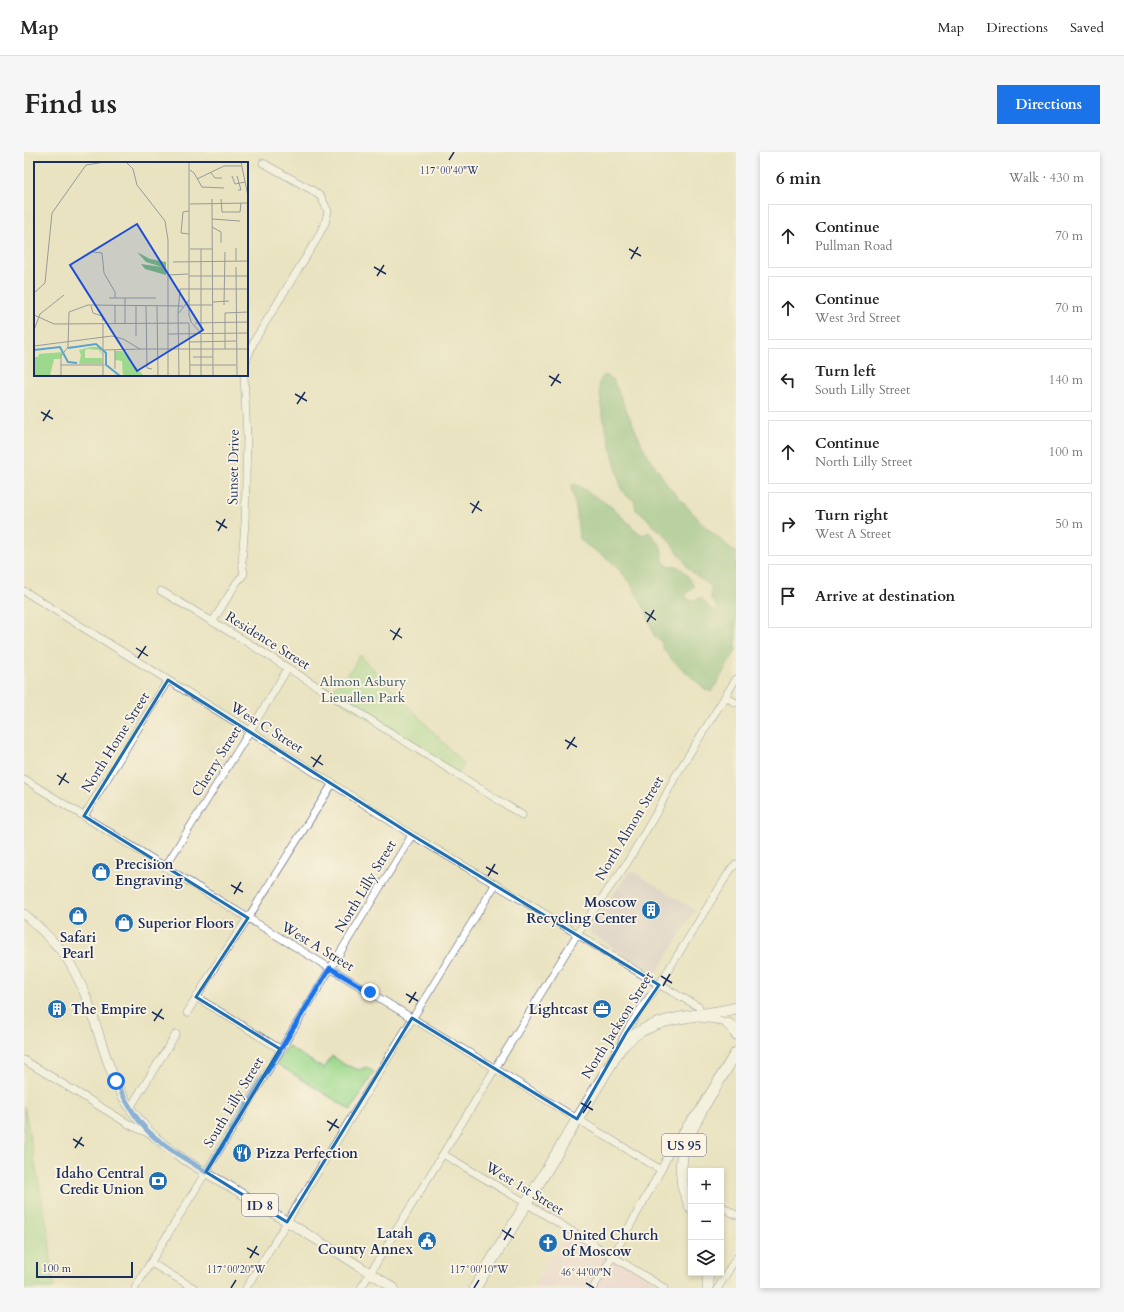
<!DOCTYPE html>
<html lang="en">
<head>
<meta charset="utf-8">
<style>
  :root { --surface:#fff; --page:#f6f6f6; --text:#222; --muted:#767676; --line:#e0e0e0; --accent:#1a73e8 }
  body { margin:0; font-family:Cardo,serif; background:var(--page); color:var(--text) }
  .controls { position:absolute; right:12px; bottom:12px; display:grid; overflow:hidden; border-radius:0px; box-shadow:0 2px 6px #0003 }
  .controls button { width:36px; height:36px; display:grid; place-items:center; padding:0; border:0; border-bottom:1px solid var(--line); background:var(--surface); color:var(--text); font:20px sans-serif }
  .scale { position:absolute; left:12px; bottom:10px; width:97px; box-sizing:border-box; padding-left:4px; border:2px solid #1b2f5e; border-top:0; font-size:11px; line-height:14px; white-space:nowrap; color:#1b2f5e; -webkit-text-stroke:3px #fcf5e5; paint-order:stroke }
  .stop { position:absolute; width:12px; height:12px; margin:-9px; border:3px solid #1a73e8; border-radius:50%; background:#fff }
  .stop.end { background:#1a73e8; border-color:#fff; box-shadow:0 1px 4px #0008 }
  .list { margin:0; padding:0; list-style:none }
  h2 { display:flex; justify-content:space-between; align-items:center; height:52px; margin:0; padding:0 16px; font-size:17px }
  h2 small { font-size:13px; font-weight:400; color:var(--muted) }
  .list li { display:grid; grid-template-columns:26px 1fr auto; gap:12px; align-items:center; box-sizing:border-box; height:64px; margin:0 8px 8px; padding:0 8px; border:1px solid var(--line); border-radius:0px }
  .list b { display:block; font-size:15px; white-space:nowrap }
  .list p { margin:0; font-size:13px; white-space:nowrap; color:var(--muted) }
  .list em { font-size:13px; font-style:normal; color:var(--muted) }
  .icon { flex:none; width:22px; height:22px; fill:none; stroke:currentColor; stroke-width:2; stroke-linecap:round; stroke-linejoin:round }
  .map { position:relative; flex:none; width:712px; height:1136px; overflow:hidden; border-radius:0px }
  header { display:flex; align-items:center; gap:24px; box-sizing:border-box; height:56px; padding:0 20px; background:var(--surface); border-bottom:1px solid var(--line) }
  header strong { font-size:19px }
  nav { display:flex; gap:22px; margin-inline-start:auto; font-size:14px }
  .intro { display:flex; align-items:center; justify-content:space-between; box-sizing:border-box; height:96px; padding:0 24px }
  h1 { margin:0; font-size:28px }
  .button { padding:10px 18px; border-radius:0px; background:var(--accent); color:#fff; font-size:14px; font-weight:700 }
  main { display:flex; gap:24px; padding:0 24px }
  aside { flex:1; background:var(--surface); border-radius:0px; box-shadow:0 2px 6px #0003 }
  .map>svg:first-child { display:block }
  .built { fill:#f2cfe1 }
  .industrial { fill:#cfbdcf }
  .green { fill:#9dd98d; stroke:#5c8476 }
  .forest { fill:#7eb978; stroke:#4c746b }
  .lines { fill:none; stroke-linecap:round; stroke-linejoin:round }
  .minor-casing { stroke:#3a4a6d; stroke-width:8 }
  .major-casing { stroke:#3a4a6d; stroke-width:10 }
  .highway-casing { stroke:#3a4a6d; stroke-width:12 }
  .minor { stroke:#fff; stroke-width:7 }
  .major { stroke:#fff; stroke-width:9 }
  .highway { stroke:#fff; stroke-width:11 }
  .route { stroke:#1a73e8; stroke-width:5 }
  .marked { fill:none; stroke:#1f6fb2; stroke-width:3; stroke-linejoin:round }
  .ticks { fill:none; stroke:#1b2f5e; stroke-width:1.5 }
  .labels { text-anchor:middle; stroke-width:3.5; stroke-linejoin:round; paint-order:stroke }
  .shield { fill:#fcf5e5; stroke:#5e6a86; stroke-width:1 }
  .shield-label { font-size:13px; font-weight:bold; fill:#1b2f5e }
  .street-label { font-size:14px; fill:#1b2f5e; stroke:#fcf5e5 }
  .park-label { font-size:14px; fill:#3c5a6a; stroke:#fcf5e5 }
  .poi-label { font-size:14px; font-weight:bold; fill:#1b2f5e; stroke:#fcf5e5; text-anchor:start }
  .inset-river { fill:none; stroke:#57a4d0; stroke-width:2 }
  .inset-road { fill:none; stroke:#979b99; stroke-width:1 }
  .view { fill:#1d4ed8; fill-opacity:0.15; stroke:#1d4ed8; stroke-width:2 }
  .inset-edge { fill:none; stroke:#1b2f5e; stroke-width:2 }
  .ticks-label { font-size:10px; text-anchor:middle; fill:#1b2f5e; stroke:#fcf5e5; stroke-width:3.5; stroke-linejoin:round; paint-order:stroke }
</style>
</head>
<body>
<header>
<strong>Map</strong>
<nav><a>Map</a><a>Directions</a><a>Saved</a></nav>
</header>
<div class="intro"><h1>Find us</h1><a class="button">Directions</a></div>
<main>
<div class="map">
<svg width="712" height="1136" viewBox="0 0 712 1136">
  <rect width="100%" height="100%" fill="#fcf5e5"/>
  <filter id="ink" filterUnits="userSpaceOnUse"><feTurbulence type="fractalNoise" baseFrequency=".025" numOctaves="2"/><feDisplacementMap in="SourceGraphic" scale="8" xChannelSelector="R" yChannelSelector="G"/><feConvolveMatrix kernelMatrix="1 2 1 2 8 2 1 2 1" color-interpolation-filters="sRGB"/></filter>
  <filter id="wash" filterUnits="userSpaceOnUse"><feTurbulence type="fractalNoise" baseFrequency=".012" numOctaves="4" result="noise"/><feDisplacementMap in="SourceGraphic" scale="16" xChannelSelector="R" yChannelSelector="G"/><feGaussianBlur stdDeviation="0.9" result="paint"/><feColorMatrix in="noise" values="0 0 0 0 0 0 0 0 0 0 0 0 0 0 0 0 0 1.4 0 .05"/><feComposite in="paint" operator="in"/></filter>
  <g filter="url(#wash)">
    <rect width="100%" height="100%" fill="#eae3c1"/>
    <!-- built -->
    <path class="built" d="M 545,1077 L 639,1136 L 508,1136 Z"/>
    <!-- industrial -->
    <path class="industrial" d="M 607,718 L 671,758 L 635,818 L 630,821 L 567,782 L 566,776 L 571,767 Z"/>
    <!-- green -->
    <path class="green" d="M 336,503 L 440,612 L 433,623 L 304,541 L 326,520 Z
      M 263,894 L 300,917 L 308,904 L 321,913 L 335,918 L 342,915 L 350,920 L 327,958 L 253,912 Z
      M 0,954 L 24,1079 L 30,1136 L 0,1136 Z"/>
    <!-- forest -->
    <path class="forest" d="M 579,224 L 584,224 L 589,228 L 620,297 L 645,335 L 681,374 L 712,401 L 712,498 L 688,540 L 682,538 L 645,505 L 639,497 L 637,489 L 630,484 L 622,459 L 613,443 L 606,431 L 594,416 L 584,407 L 561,392 L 555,386 L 552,356 L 547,335 L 549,332 L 552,332 L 589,356 L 614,380 L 619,383 L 625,380 L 636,393 L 640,411 L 645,414 C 658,411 663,424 670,434 L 662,442 L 662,446 C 668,449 671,449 677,445 L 689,460 L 694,458 L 693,454 L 687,448 L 687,434 L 672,424 L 663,415 L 659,407 L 640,382 L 628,373 L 622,365 L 612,358 L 610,348 L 605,346 L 598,339 L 578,261 L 575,231 Z"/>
  </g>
  <g filter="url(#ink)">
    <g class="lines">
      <!-- minor casing -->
      <g class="minor-casing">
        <path id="minor" d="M 223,207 L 230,189 L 293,87 L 301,71 L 304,59 L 297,45 L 288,38 L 239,11
          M 0,439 L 231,582 L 388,683 L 513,757 L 627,828 L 675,855
          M 137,439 L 221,489 L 498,663
          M 189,469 L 213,430 L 220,422 L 218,410 L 221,370 L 223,285 L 220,223
          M 702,545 L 712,551
          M 0,627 L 183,741 L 637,1018
          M 60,664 L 144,528
          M 141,715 L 226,579 L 264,516
          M 172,845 L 256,897
          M 163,861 L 192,813 L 224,766 L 309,631
          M 674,866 L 693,868 L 707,873
          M 597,892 C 602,876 624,846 635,833 L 707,717 L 712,712
          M 0,908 L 108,974 L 126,982
          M 106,956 L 152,882
          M 419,1002 L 502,1051 L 640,1136
          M 697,1054 L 712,1063
          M 127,1111 L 170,1136
          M 111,1136 L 388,683
          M 222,1136 L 471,733
          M 337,1136 L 557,776 L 603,711 L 634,658 L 651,625 L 712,527
          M 569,1136 L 589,1104 L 637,1018 L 646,999 L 665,970 L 673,961
          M 694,1136 L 712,1106"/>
      </g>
      <!-- major casing -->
      <g class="major-casing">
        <path id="major" d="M 0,762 C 12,772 24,784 35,796 C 48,811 59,836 66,855 C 79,893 88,936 115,968 C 138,998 178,1018 210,1037 C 263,1070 317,1102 370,1136"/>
      </g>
      <!-- highway casing -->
      <g class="highway-casing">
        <path id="highway" d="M 704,872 L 710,877 L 712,882
          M 667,1056 L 659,1035 L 657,1015 L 659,995 L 679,955 L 712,901
          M 451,1136 L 596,897 C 602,890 609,883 617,879 C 646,863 681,864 712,856
          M 684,1136 L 684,1121"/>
      </g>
      <!-- minor -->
      <use href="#minor" class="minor"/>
      <!-- major -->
      <use href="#major" class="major"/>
      <!-- highway -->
      <use href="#highway" class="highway"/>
    </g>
  </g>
  <g class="lines" filter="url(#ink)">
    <!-- route -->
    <path class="route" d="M 92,929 C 101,948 112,969 128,983 C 144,997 164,1008 182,1020 L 306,816 L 346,840"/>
  </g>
  <!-- marked area -->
  <path d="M0 0H712V1136H0ZM 144,528 L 388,683 L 635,833 L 602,881 L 553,967 L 388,866 L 263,1070 L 182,1020 L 256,897 L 172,845 L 224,766 L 60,664 Z" fill="#eae3c1" fill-opacity=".55" fill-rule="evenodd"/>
  <path class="marked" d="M 144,528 L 388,683 L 635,833 L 602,881 L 553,967 L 388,866 L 263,1070 L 182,1020 L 256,897 L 172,845 L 224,766 L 60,664 Z"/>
  <!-- ticks -->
  <path class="ticks" d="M 425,8 L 430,0M 605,97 L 617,104M 607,107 L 614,95M 350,115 L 362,122M 353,124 L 360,113M 525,224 L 537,231M 527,234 L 535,222M 271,242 L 283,249M 273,252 L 281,240M 17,260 L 29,267M 19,269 L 26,258M 446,351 L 458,359M 448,361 L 455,349M 192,369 L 203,376M 194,379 L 201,367M 621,460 L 632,468M 623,470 L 630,458M 366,478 L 378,486M 369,488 L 376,476M 112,496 L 124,504M 114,506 L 122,494M 541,588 L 553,595M 543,597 L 551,585M 287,605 L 299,613M 289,615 L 297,603M 33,623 L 45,631M 35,633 L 42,621M 462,715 L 474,722M 464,724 L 471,712M 207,733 L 219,740M 210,742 L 217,730M 637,824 L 648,831M 639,834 L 646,822M 382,842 L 394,849M 385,851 L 392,840M 128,860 L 140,867M 130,869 L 138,857M 557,951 L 569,958M 559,961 L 567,949M 303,969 L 315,976M 305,979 L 313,967M 49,987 L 60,994M 51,996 L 58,985M 478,1078 L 490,1086M 480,1088 L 487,1076M 223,1096 L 235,1103M 226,1106 L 233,1094M 562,1131 L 570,1136M 207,1136 L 212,1128M 450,1136 L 455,1128"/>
  <!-- icons -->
  <defs>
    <g id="shop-disc" transform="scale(1)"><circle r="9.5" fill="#1f6fb2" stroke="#fcf5e5"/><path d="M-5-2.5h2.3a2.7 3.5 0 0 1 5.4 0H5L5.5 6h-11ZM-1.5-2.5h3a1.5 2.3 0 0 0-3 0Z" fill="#fff"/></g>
    <g id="building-disc" transform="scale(1)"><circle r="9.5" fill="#1f6fb2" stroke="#fcf5e5"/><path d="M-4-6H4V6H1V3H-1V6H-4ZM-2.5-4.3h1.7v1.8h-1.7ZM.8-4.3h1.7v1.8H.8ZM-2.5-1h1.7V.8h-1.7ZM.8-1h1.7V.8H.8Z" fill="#fff"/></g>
    <g id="office-disc" transform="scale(1)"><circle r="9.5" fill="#1f6fb2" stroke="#fcf5e5"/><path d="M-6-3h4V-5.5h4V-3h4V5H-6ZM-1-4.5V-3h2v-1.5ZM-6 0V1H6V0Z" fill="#fff"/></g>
    <g id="restaurant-disc" transform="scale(1)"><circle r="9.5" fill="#1f6fb2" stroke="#fcf5e5"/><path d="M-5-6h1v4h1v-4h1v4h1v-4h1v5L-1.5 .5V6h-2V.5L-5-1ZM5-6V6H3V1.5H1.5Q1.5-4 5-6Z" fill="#fff"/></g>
    <g id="bank-disc" transform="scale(1)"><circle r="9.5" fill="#1f6fb2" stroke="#fcf5e5"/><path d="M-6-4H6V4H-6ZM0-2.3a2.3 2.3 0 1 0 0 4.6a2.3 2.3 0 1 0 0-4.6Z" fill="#fff"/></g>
    <g id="civic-disc" transform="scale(1)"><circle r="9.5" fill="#1f6fb2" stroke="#fcf5e5"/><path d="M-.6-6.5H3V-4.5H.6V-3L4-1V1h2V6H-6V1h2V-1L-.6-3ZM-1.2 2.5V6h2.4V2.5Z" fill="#fff"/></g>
    <g id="church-disc" transform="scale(1)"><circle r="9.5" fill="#1f6fb2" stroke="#fcf5e5"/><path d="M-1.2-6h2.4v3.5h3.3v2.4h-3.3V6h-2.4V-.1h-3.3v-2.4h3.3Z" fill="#fff"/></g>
  </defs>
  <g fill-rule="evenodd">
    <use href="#shop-disc" x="77" y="720"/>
    <use href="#building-disc" x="627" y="758"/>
    <use href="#shop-disc" x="54" y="764"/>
    <use href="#shop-disc" x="100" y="771"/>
    <use href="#building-disc" x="33" y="857"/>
    <use href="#office-disc" x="578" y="857"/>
    <use href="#restaurant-disc" x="218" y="1001"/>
    <use href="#bank-disc" x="134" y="1029"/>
    <use href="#civic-disc" x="403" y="1089"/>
    <use href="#church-disc" x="524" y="1091"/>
  </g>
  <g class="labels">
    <!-- shield labels -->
    <g class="shield">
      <rect x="638" y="982" width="44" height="22" rx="3"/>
      <rect x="218" y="1042" width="36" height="22" rx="3"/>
    </g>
    <g class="shield-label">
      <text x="660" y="998">US 95</text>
      <text x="236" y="1058">ID 8</text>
    </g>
    <!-- street labels -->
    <g class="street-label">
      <text transform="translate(209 315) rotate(-89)" y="5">Sunset Drive</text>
      <text transform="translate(244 488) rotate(32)" y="5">Residence Street</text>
      <text transform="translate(243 575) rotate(32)" y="5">West C Street</text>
      <text transform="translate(91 590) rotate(-58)" y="5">North Home Street</text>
      <text transform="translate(192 609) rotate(-58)" y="5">Cherry Street</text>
      <text transform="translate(605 676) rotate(-59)" y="5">North Almon Street</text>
      <text transform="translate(341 734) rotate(-59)" y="5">North Lilly Street</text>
      <text transform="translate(294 794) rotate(31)" y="5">West A Street</text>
      <text transform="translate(593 873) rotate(-58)" y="5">North Jackson Street</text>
      <text transform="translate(209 950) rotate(-59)" y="5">South Lilly Street</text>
      <text transform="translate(501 1036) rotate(31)" y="5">West 1st Street</text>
    </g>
    <!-- park labels -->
    <g class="park-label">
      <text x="339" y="534">Almon Asbury<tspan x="339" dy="16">Lieuallen Park</tspan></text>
    </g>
    <!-- poi labels -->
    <g class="poi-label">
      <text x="91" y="717">Precision<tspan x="91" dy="16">Engraving</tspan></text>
      <text x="613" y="755" text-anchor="end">Moscow<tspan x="613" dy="16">Recycling Center</tspan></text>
      <text x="114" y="776">Superior Floors</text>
      <text x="54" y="790" text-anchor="middle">Safari<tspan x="54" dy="16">Pearl</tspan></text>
      <text x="47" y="862">The Empire</text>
      <text x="564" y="862" text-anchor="end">Lightcast</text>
      <text x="232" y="1006">Pizza Perfection</text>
      <text x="120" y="1026" text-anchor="end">Idaho Central<tspan x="120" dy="16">Credit Union</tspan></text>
      <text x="389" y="1086" text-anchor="end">Latah<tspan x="389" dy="16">County Annex</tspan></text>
      <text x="538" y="1088">United Church<tspan x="538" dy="16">of Moscow</tspan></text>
    </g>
  </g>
  <!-- overview -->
  <g transform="translate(10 10)">
    <rect width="214" height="214" fill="#eae3c1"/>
    <path d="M 57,185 L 66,185 L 68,193 L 65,188 L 54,187 L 51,188 L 51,196 L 68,196 L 68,202 L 45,202 L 47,193 L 45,188 ZM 81,189 L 88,189 L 110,214 L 89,214 L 88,199 L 81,198 ZM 29,190 L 26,197 L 20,197 L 16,214 L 0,214 L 0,195 L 4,195 L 5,192 Z" fill="#9dd98d"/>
    <path d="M 103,90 L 116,97 L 132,100 L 132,113 L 111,107 L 107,102 L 128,105 L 112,100 Z" fill="#7eb978"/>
    <path class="inset-river" d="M 34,186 L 62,182 L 72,191 L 72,203M 0,188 L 26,185 L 34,200 L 43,201M 71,202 L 86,214"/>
    <path class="inset-road" d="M 92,0 L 99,7 L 103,23 L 131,59 L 134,78 L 134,214M 155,0 L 155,153 L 157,160 L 167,171 L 167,214M 207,0 L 214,34M 156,8 L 160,11 L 168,25 L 190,26M 177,11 L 181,16 L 188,16M 198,14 L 201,22 L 211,20M 203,14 L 207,28 L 204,28M 163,17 L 190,4 L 207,4M 178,37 L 179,214M 187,37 L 188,50 L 206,50 L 207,41M 156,42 L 214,41M 178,57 L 206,59M 178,65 L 187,70 L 187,81M 155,72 L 147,71 L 149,50 L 155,49M 156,87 L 178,87M 167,87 L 167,170M 59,90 L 68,91 L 70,111 L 81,130 L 81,136M 202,99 L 202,86M 139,100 L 214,99M 202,105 L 203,214M 134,113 L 154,112M 155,114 L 214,114M 0,131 L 11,121 L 18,51 L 52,3 L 71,0M 75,136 L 122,136M 91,136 L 91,162M 178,140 L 195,139M 155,143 L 178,143M 190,143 L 191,90M 57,144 L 59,151 L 68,154 L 69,159M 81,144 L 81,162M 112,144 L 113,206 L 118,207M 123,144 L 124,214M 144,151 L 146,127 L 214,127M 0,153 L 20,162 L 155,161M 155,161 L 156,214M 161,161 L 214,160M 69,162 L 69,214M 0,168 L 6,152 L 30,133M 134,172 L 214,171M 102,174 L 102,144M 156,180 L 202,179M 0,184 L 78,174 L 89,177 L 106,187 L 167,187M 167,187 L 214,187M 191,187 L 191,151 L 214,150M 69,188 L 106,187M 159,195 L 179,195M 27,203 L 69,203M 156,203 L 202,203M 81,207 L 81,188M 27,214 L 27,194 L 34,185 L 35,150 L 54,143 L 149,144M 145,214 L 144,152 L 155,138M 168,214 L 214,214"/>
    <path class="view" d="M 103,62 L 169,168 L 103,209 L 36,103 Z"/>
    <rect width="214" height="214" class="inset-edge"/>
  </g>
  <g class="ticks-label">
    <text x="425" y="22">117°00'40"W</text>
    <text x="212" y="1121">117°00'20"W</text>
    <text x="455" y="1121">117°00'10"W</text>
    <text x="562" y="1124">46°44'00"N</text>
  </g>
</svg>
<div class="controls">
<button>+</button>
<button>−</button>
<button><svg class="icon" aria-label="layers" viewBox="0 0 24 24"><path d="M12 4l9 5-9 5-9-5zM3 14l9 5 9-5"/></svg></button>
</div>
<div class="scale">100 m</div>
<div class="stop" style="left:92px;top:929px"></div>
<div class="stop end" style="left:346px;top:840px"></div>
</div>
<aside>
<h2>6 min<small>Walk · 430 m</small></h2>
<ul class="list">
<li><svg class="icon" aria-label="ahead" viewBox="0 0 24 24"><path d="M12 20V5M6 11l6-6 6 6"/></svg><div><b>Continue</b><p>Pullman Road</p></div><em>70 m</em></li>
<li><svg class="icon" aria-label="ahead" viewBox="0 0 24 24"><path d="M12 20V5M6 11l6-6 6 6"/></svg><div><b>Continue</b><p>West 3rd Street</p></div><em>70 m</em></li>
<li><svg class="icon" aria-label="left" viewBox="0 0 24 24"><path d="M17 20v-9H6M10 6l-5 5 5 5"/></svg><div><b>Turn left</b><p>South Lilly Street</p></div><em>140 m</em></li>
<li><svg class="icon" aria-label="ahead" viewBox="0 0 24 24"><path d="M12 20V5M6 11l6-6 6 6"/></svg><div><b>Continue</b><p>North Lilly Street</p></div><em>100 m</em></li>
<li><svg class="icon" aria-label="right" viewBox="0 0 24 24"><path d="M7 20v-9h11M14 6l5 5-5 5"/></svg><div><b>Turn right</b><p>West A Street</p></div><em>50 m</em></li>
<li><svg class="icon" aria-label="arrive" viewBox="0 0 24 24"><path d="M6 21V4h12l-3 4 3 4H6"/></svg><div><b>Arrive at destination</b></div></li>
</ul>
</aside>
</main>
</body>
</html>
